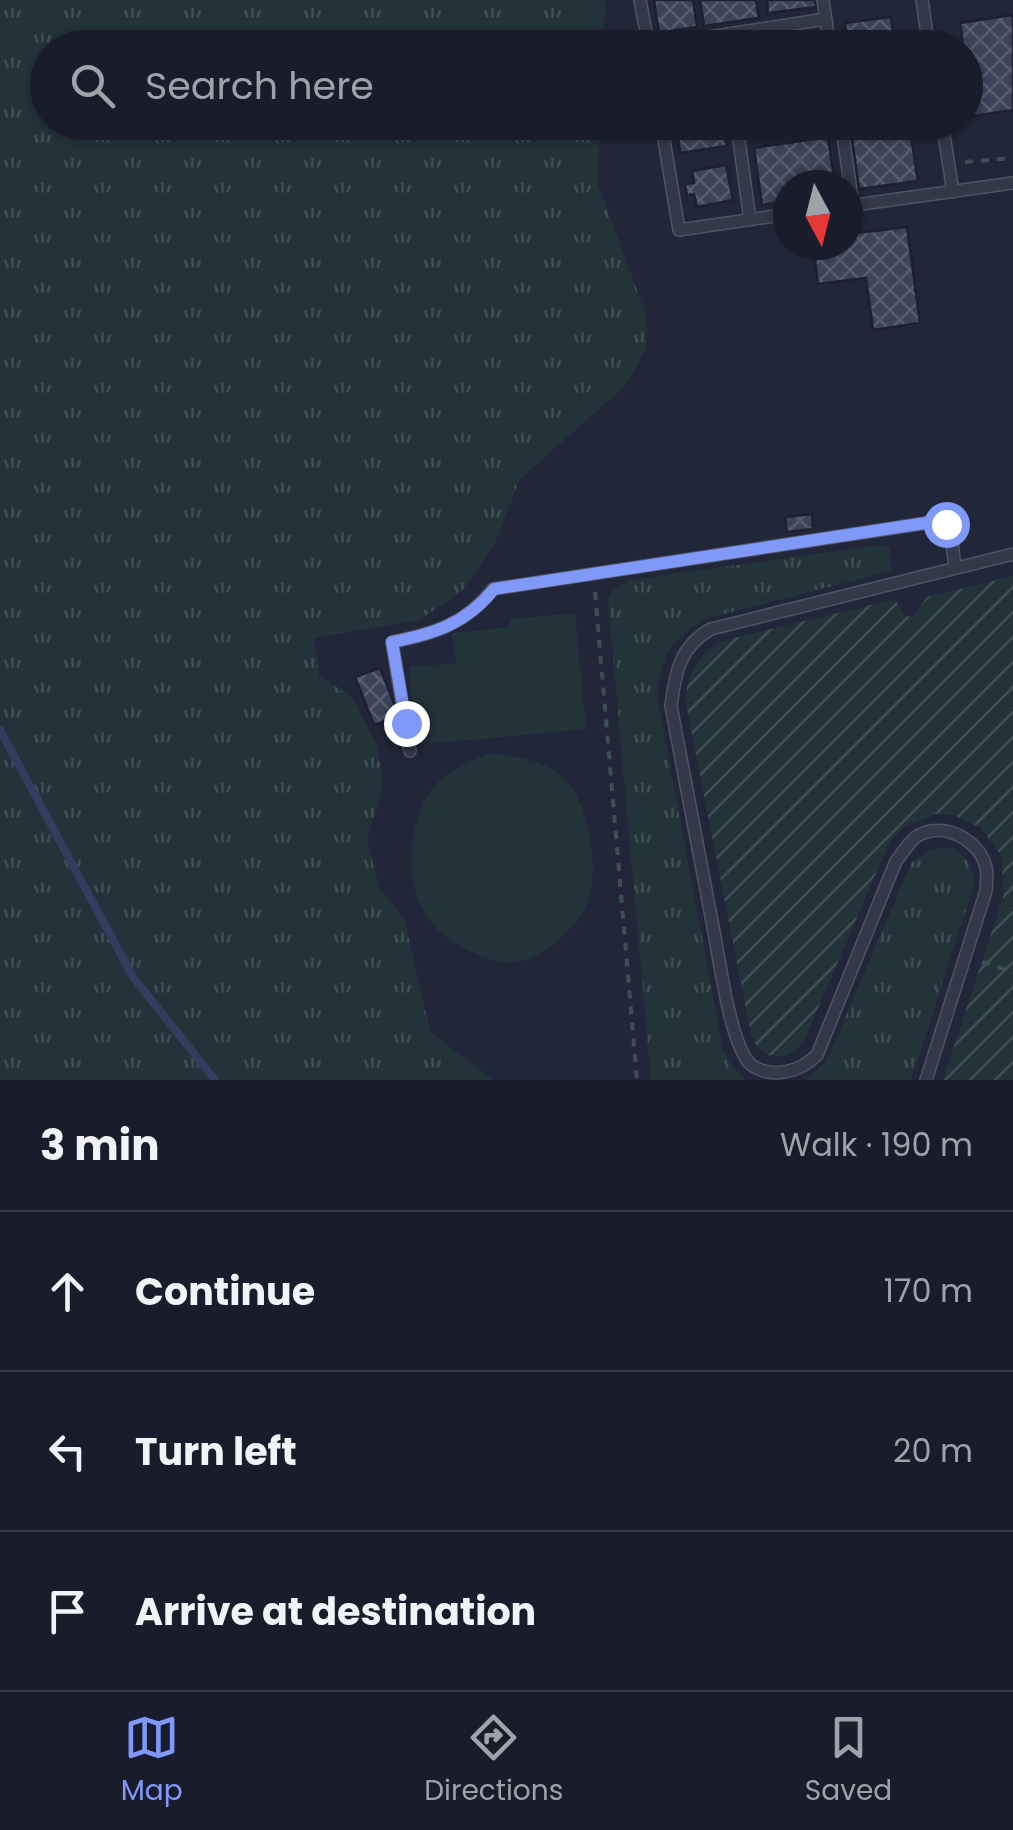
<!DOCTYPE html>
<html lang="en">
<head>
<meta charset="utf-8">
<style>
  :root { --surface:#191d2b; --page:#222633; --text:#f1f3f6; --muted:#9fa2a9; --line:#373b47; --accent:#8099f9 }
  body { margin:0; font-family:Poppins,sans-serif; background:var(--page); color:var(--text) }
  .compass { position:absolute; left:773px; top:170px; width:90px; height:90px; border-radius:50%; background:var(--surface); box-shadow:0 2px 8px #0004; rotate:173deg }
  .stop { position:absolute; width:30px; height:30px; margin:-22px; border:8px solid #8099f9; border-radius:50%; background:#fff }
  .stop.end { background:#8099f9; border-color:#fff; box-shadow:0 2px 10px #0008 }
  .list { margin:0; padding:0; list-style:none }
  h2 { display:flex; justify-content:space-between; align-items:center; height:130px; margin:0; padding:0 40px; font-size:42px }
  h2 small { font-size:32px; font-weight:400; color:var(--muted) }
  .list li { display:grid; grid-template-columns:65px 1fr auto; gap:30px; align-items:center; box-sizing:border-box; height:160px; padding:0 40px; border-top:2px solid var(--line) }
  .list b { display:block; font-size:38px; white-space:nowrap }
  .list em { font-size:32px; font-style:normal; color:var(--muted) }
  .icon { flex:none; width:55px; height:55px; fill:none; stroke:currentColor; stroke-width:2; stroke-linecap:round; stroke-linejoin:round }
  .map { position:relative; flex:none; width:1013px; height:1080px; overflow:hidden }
  .search { position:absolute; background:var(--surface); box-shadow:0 2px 8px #0004; left:30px; right:30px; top:30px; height:110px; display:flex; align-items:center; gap:25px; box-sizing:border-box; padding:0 35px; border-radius:55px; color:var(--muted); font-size:38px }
  .sheet { height:610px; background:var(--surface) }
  nav { display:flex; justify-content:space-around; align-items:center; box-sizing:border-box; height:140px; border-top:2px solid var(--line); background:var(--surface); font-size:28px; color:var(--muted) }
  nav a { display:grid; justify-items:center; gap:5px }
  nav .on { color:var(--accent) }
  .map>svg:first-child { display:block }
  .grass { fill:url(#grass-tufts) }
  .garden { fill:url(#garden-furrows) }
  .pitch { fill:#23333a }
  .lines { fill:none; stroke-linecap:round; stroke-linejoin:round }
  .stream { stroke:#323d5f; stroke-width:8 }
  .building { fill:url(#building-cross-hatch); stroke:#1c2030; stroke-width:2.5 }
  .lane-casing { stroke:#4f5464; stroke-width:14 }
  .path { stroke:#3d4f55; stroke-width:4; stroke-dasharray:8 8; stroke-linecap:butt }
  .lane { stroke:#34394a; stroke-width:11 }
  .route { stroke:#8099f9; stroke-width:12 }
</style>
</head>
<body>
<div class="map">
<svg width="1013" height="1080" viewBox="0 0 1013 1080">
  <defs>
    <pattern id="grass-tufts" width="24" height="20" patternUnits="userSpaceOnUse" patternTransform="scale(2.5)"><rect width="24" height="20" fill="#23333a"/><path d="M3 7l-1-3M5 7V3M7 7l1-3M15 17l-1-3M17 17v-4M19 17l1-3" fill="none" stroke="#404e55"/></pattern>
    <pattern id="garden-furrows" width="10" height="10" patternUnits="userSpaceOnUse" patternTransform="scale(2.5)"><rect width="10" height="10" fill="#23333a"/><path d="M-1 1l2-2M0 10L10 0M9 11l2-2" fill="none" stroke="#404e55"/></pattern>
    <pattern id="building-cross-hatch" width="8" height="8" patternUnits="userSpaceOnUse" patternTransform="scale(2.5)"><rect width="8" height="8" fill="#3d4459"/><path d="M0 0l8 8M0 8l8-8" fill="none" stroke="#565d6f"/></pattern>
  </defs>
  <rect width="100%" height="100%" fill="#212739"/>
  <!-- grass -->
  <path class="grass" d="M 0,0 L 605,0 L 603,47 L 48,48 L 48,122 L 600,123 L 597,182 L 646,315 L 646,349 L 626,385 L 520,479 L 495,543 L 462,591 L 420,620 L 314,638 L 319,676 L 352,697 L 377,746 L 382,777 L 380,799 L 367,838 L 379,888 L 404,918 L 430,1032 L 493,1080 L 0,1080 Z
    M 879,545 L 890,547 L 891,571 L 708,618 C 675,632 658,660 657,696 L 723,1050 L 732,1067 L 746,1080 L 651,1080 L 608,600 L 613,591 L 630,580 Z
    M 953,848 C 968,857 974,868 974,886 L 911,1080 L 806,1080 L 826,1062 L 912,862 L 932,849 Z"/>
  <!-- garden -->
  <path class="garden" d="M 1013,576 L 1013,1080 L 943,1080 L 1004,894 L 1001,855 L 980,827 L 953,815 L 935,814 L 904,827 L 890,841 L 803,1043 C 786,1064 759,1060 751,1034 L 686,704 C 685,675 699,651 726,640 L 895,599 L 905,616 L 913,617 L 927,597 Z"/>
  <!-- pitch -->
  <path class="pitch" d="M 575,613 L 586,729 L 416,745 L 409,667 L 456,663 L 452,633 L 510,627 L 510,619 Z
    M 492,753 C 516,757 543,759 562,777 C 589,800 599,864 589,898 C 580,926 547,956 518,962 C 506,965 485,958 474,953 C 450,942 431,929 420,904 C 404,871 411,815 434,787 C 448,770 471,760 492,753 Z"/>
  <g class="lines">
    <!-- stream -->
    <path class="stream" d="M 0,730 L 133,977 L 215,1080"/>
  </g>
  <!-- building -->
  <path class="building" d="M 654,0 L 693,0 L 697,27 L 659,33 Z
    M 700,0 L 756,0 L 759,18 L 704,26 Z
    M 767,0 L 815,0 L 816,7 L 768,13 Z
    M 1013,15 L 1013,110 L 973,116 L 960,23 Z
    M 891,17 L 895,48 L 848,48 L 845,23 Z
    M 909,123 L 918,181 L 859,189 L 851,131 Z
    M 723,124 L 727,146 L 680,153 L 677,132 Z
    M 828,137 L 835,185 L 788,185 L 788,201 L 762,205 L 754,148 Z
    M 726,165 L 733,200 L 697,207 L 694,194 L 687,196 L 685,184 L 694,183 L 692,171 Z
    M 907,227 L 920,323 L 873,330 L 866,278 L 818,284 L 813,245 L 848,245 L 848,234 Z
    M 812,514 L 813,529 L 787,532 L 785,517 Z
    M 380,668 L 399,716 L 374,725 L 355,677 Z"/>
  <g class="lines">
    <!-- lane casing -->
    <g class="lane-casing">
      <path id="lane" d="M 640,0 L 649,48
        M 823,0 L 830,48
        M 922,0 L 929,48
        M 755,30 L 757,48
        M 649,46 L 826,19
        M 661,122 L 679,230 L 788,214
        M 841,122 L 853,205
        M 942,122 L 953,192
        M 848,206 L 1013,183
        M 750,220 L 737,126 L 758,122
        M 410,751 L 392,642 C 433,634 466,624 493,589 L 933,522 L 946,524 L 951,534 L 955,568
        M 926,1080 L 986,891 C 986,884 988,874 986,867 C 979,839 942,820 916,837 C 909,842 902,854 896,861 L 817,1055 C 800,1072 771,1080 750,1064 C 730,1042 720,963 714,932 C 700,857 685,781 671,706 C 675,673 680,646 711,629 L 1013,554"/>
    </g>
    <!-- path -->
    <path class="path" d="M 965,162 L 1013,158
      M 595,592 L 637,1080
      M 982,962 L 1013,972"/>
    <!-- lane -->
    <use href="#lane" class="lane"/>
  </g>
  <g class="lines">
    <!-- route -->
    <path class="route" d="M 406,723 L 392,642 C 433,634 466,624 494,589 L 932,522 L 946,524"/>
  </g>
</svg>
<svg class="compass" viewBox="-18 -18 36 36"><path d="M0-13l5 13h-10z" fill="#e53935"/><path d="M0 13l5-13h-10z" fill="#9fa2a9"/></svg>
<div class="stop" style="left:946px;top:524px"></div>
<div class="stop end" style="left:406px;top:723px"></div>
<div class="search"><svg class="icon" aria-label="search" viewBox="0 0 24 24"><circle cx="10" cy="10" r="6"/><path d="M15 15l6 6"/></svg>Search here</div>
</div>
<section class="sheet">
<h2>3 min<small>Walk · 190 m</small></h2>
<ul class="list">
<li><svg class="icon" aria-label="ahead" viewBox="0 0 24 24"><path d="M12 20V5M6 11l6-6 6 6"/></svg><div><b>Continue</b></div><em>170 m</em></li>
<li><svg class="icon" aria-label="left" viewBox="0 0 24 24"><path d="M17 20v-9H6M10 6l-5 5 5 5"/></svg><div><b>Turn left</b></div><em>20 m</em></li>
<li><svg class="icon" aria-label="arrive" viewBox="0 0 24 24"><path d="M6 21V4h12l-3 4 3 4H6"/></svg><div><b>Arrive at destination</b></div></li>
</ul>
</section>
<nav>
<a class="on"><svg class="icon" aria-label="map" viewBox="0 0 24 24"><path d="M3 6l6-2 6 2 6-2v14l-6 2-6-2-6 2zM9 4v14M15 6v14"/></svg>Map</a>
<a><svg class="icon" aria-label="directions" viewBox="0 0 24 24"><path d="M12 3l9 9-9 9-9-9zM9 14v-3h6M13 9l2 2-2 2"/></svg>Directions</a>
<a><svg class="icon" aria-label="saved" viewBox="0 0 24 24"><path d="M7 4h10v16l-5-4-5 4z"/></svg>Saved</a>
</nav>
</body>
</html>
